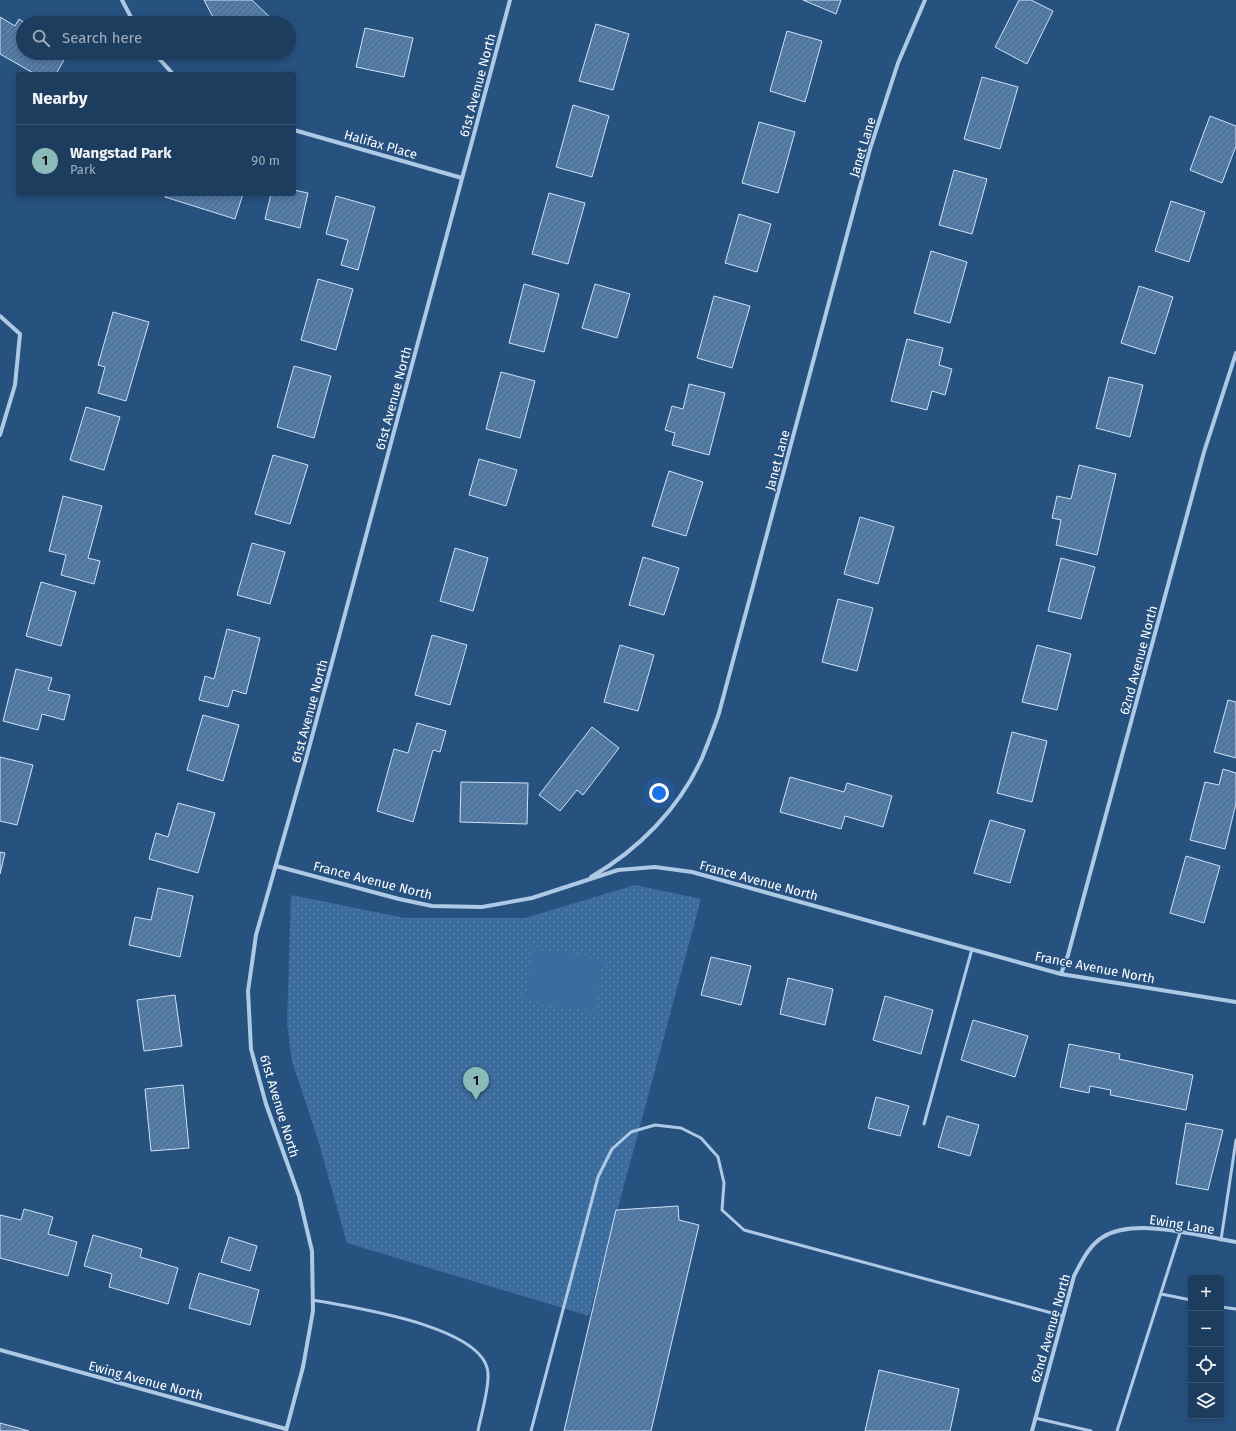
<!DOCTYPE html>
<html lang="en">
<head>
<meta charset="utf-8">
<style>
  :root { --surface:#1d3d5f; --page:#2a4868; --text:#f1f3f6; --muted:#a0aebd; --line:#3b5674; --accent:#8bbbb9 }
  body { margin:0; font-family:"Fira Sans",sans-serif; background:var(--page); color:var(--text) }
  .controls { position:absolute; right:12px; bottom:12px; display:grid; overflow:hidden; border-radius:4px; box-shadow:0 2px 6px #0003 }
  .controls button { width:36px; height:36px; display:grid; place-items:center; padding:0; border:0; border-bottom:1px solid var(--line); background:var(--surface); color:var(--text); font:20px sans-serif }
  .you { position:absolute; left:659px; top:793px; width:14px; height:14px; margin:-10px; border:3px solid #fff; border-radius:50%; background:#1a73e8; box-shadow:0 0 0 6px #1a73e833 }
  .badge { display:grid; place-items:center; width:26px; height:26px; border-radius:50%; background:var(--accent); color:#111; font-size:13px; font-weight:700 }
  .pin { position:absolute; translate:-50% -33px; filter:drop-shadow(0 1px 2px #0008) }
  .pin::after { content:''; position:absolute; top:21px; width:14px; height:12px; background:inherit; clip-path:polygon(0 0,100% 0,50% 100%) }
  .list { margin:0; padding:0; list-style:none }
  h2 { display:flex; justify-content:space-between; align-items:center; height:52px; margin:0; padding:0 16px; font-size:17px }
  h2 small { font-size:13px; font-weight:400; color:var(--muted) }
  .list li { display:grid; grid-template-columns:26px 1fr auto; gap:12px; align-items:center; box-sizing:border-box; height:72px; padding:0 16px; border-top:1px solid var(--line) }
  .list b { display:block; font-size:15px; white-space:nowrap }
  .list p { margin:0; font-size:13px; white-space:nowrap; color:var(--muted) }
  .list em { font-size:13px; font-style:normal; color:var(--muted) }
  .icon { flex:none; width:22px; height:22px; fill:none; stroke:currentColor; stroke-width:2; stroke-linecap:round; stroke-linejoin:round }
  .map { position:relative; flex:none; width:1236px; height:1431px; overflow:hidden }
  .search { position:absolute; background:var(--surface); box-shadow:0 2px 6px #0003; left:16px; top:16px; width:280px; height:44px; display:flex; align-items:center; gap:10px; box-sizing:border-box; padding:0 14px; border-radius:22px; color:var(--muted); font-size:15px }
  .panel { position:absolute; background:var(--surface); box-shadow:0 2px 6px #0003; left:16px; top:72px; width:280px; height:124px; border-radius:4px }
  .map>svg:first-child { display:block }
  .park { fill:url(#park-dots) }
  .garden { fill:#3c6b9d }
  .building { fill:url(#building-hatch); stroke:#d1e2f5 }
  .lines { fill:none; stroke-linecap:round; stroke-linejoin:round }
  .lane { stroke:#aec9e5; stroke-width:3 }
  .street { stroke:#aec9e5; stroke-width:4 }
  .labels { text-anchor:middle; stroke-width:3; stroke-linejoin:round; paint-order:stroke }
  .street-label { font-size:13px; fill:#fff; stroke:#27517f }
</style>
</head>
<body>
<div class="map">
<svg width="1236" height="1431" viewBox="0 0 1236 1431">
  <defs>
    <pattern id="park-dots" width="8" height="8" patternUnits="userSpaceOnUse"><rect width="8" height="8" fill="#3c6b9d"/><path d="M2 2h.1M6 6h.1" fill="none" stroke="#5981ac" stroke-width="1.8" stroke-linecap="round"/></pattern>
    <pattern id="building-hatch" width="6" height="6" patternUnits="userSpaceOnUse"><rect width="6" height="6" fill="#547daa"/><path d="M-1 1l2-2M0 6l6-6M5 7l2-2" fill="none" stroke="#506780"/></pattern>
  </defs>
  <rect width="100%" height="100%" fill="#27517f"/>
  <!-- park -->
  <path class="park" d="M 635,885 L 701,899 L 589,1316 L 347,1243 L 318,1140 L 292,1061 L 287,1023 L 291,895 L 405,918 L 525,918 Z"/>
  <!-- garden -->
  <path class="garden" d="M 534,949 L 603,960 L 594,1012 L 525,1000 Z"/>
  <!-- building -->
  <path class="building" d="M 204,0 L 252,0 L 276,23 L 216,23 Z
    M 803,0 L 841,0 L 836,14 Z
    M 1019,0 L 1031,0 L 1053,11 L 1027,64 L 995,47 Z
    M 0,17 L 15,26 L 19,19 L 25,23 L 23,23 L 23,53 L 68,53 L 56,74 L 35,74 L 0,54 Z
    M 596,24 L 629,34 L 613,90 L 579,81 Z
    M 365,28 L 413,38 L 404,77 L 356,67 Z
    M 787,31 L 822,41 L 805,102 L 770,91 Z
    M 982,77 L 1018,87 L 1000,149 L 964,139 Z
    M 573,105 L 609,116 L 592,177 L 556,167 Z
    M 1210,116 L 1236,126 L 1236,146 L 1222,183 L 1190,170 Z
    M 759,122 L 795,132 L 778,193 L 742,183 Z
    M 954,170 L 987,179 L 972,234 L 939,225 Z
    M 294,190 L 308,193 L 300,228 L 265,219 L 271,194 L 294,194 Z
    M 549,193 L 585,203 L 568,264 L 532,254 Z
    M 166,194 L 243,194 L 235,219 L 165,197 Z
    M 336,196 L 375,207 L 358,270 L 341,265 L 348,240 L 326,234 Z
    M 1171,201 L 1205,212 L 1189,262 L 1155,251 Z
    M 739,214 L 771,224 L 757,272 L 725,263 Z
    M 931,251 L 967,262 L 950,323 L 914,313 Z
    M 318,279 L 353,289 L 336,350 L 301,340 Z
    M 524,284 L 559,294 L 544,352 L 509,343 Z
    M 595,284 L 630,294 L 617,338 L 582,328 Z
    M 1139,286 L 1173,297 L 1155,354 L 1121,343 Z
    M 714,296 L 750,306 L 732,368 L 697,358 Z
    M 113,312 L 149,322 L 126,401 L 98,393 L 105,367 L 98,365 Z
    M 907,339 L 943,348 L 939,365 L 952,369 L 945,395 L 932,391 L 927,410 L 891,401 Z
    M 294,366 L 331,376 L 314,438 L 277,427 Z
    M 501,372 L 535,381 L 520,438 L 486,429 Z
    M 1109,377 L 1143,385 L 1130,437 L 1096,428 Z
    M 689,384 L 725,393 L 709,455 L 672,445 L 675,433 L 665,430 L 672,406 L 683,409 Z
    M 86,407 L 120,417 L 104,470 L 70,460 Z
    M 273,455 L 308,465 L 290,524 L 255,514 Z
    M 479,459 L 517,470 L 506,506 L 469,495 Z
    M 1079,465 L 1116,474 L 1097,555 L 1056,545 L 1061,520 L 1052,518 L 1057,496 L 1071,499 Z
    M 669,471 L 703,482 L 686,536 L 652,526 Z
    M 63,496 L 102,506 L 88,558 L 100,561 L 94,584 L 61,575 L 66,555 L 49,551 Z
    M 860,517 L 894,527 L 878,584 L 844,574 Z
    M 252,543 L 285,552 L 270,604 L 237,595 Z
    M 455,548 L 488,558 L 473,611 L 440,601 Z
    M 643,557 L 679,568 L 664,615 L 629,605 Z
    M 1061,558 L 1095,567 L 1081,619 L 1048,611 Z
    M 41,582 L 76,592 L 61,646 L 26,636 Z
    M 838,599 L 873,608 L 857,671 L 822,662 Z
    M 227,629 L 260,638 L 246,694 L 233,690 L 228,707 L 199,700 L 205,676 L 214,679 Z
    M 432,635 L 467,645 L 450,705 L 415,695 Z
    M 620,645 L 654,655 L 638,711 L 604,702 Z
    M 1037,645 L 1071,654 L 1057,710 L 1022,702 Z
    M 16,669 L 52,678 L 48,690 L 70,695 L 64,720 L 42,714 L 38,730 L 3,721 Z
    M 1228,700 L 1236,702 L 1236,758 L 1214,752 Z
    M 203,715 L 239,725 L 223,781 L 187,770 Z
    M 417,723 L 446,731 L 440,752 L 433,750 L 413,822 L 377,811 L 394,749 L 408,753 Z
    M 592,727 L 619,748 L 583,795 L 577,790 L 560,811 L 539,795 Z
    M 1012,732 L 1047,741 L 1032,802 L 997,793 Z
    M 0,757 L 33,765 L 17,825 L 0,821 Z
    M 1223,769 L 1236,773 L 1236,803 L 1225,849 L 1190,840 L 1205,782 L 1219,785 Z
    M 790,777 L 844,792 L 847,783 L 892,796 L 883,827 L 845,816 L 841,829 L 780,812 Z
    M 461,782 L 528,783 L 527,824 L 460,822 Z
    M 178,803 L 215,813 L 198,873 L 149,859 L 156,833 L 168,837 Z
    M 990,820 L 1025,830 L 1010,883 L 974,873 Z
    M 0,852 L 5,853 L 0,874 Z
    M 1186,856 L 1220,866 L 1204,923 L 1170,913 Z
    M 158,888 L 193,896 L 180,957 L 129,945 L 135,917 L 151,920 Z
    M 711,957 L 751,966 L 741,1005 L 701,995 Z
    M 788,978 L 833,989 L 825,1025 L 780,1014 Z
    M 175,995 L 182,1046 L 144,1051 L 137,1000 Z
    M 885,996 L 933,1010 L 921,1054 L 873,1040 Z
    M 973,1020 L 1028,1036 L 1015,1077 L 961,1060 Z
    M 1069,1044 L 1120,1054 L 1119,1059 L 1193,1075 L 1186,1110 L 1110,1095 L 1111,1090 L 1090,1086 L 1089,1093 L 1060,1087 Z
    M 183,1085 L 189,1148 L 151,1151 L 145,1089 Z
    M 876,1097 L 909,1106 L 900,1136 L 868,1128 Z
    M 947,1116 L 979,1125 L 970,1156 L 938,1147 Z
    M 1186,1123 L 1223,1130 L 1208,1190 L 1176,1184 Z
    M 678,1206 L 679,1220 L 699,1225 L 651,1431 L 564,1431 L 616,1210 Z
    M 24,1209 L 53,1217 L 48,1234 L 77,1242 L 68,1276 L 0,1258 L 0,1215 L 21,1220 Z
    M 93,1235 L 142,1249 L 140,1257 L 178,1268 L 168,1304 L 109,1287 L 112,1274 L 84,1266 Z
    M 229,1237 L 257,1246 L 250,1271 L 221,1262 Z
    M 199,1273 L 259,1290 L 250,1325 L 189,1308 Z
    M 879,1370 L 959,1389 L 950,1431 L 865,1431 Z
    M 0,1423 L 29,1431 L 0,1431 Z"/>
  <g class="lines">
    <!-- lane -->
    <path class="lane" d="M 924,1124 L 972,949
      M 1221,1240 L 1236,1140
      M 1161,1294 L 1191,1300
      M 313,1300 C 350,1307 487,1326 488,1374 C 489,1389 481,1415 478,1431
      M 1221,1307 L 1236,1309
      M 1035,1418 L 1091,1431
      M 531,1431 L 598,1177 L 612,1149 L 631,1132 L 655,1125 L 681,1128 L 701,1138 L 718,1157 L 724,1183 L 722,1210 L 744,1230 L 1063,1316
      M 1117,1431 L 1180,1233"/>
    <!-- street -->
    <path class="street" d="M 122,0 L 134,23
      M 154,53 L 173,74
      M 294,130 L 462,178
      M 0,316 L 20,334 L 15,385 L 0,435
      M 276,866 L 399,899 L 432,906 L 482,907 L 532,898 L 618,870 L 655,867 L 692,872 L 1061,974 L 1236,1002
      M 591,877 C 638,850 679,809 702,758 C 708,743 714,728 719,713 L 870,149 L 898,63 L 925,0
      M 1061,974 L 1068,955 L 1204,452 L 1236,353
      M 0,1350 L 286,1429
      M 286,1431 L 303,1367 L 313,1311 L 312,1251 L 299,1196 L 266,1104 L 251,1049 L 248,991 L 256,935 L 306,759 L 510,0
      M 1032,1431 L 1074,1276 C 1081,1263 1089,1245 1103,1237 C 1135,1217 1199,1236 1236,1242"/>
  </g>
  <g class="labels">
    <!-- street labels -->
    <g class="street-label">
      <text transform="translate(477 85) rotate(-75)" y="5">61st Avenue North</text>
      <text transform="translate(381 144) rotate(16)" y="5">Halifax Place</text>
      <text transform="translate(862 147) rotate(-73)" y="5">Janet Lane</text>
      <text transform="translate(393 398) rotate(-75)" y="5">61st Avenue North</text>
      <text transform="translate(777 460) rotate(-75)" y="5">Janet Lane</text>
      <text transform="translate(1138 660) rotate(-75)" y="5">62nd Avenue North</text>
      <text transform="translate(309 711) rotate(-75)" y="5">61st Avenue North</text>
      <text transform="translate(373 880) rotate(14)" y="5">France Avenue North</text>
      <text transform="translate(759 880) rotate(15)" y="5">France Avenue North</text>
      <text transform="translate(1095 967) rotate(11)" y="5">France Avenue North</text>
      <text transform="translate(280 1106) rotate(73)" y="5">61st Avenue North</text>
      <text transform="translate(1182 1224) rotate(9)" y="5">Ewing Lane</text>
      <text transform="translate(1050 1328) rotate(-74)" y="5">62nd Avenue North</text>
      <text transform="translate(146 1380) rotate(15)" y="5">Ewing Avenue North</text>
    </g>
  </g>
</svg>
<div class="controls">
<button>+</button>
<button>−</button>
<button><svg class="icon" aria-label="locate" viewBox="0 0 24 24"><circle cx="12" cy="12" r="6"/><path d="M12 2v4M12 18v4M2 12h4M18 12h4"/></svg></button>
<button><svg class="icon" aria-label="layers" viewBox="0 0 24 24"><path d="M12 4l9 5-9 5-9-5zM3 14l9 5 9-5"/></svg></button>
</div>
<div class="you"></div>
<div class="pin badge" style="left:476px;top:1100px">1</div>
<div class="search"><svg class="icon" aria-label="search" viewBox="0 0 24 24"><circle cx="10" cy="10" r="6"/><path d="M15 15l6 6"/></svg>Search here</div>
<section class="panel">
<h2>Nearby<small></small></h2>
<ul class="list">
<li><span class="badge">1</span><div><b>Wangstad Park</b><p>Park</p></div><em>90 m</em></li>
</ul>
</section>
</div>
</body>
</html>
